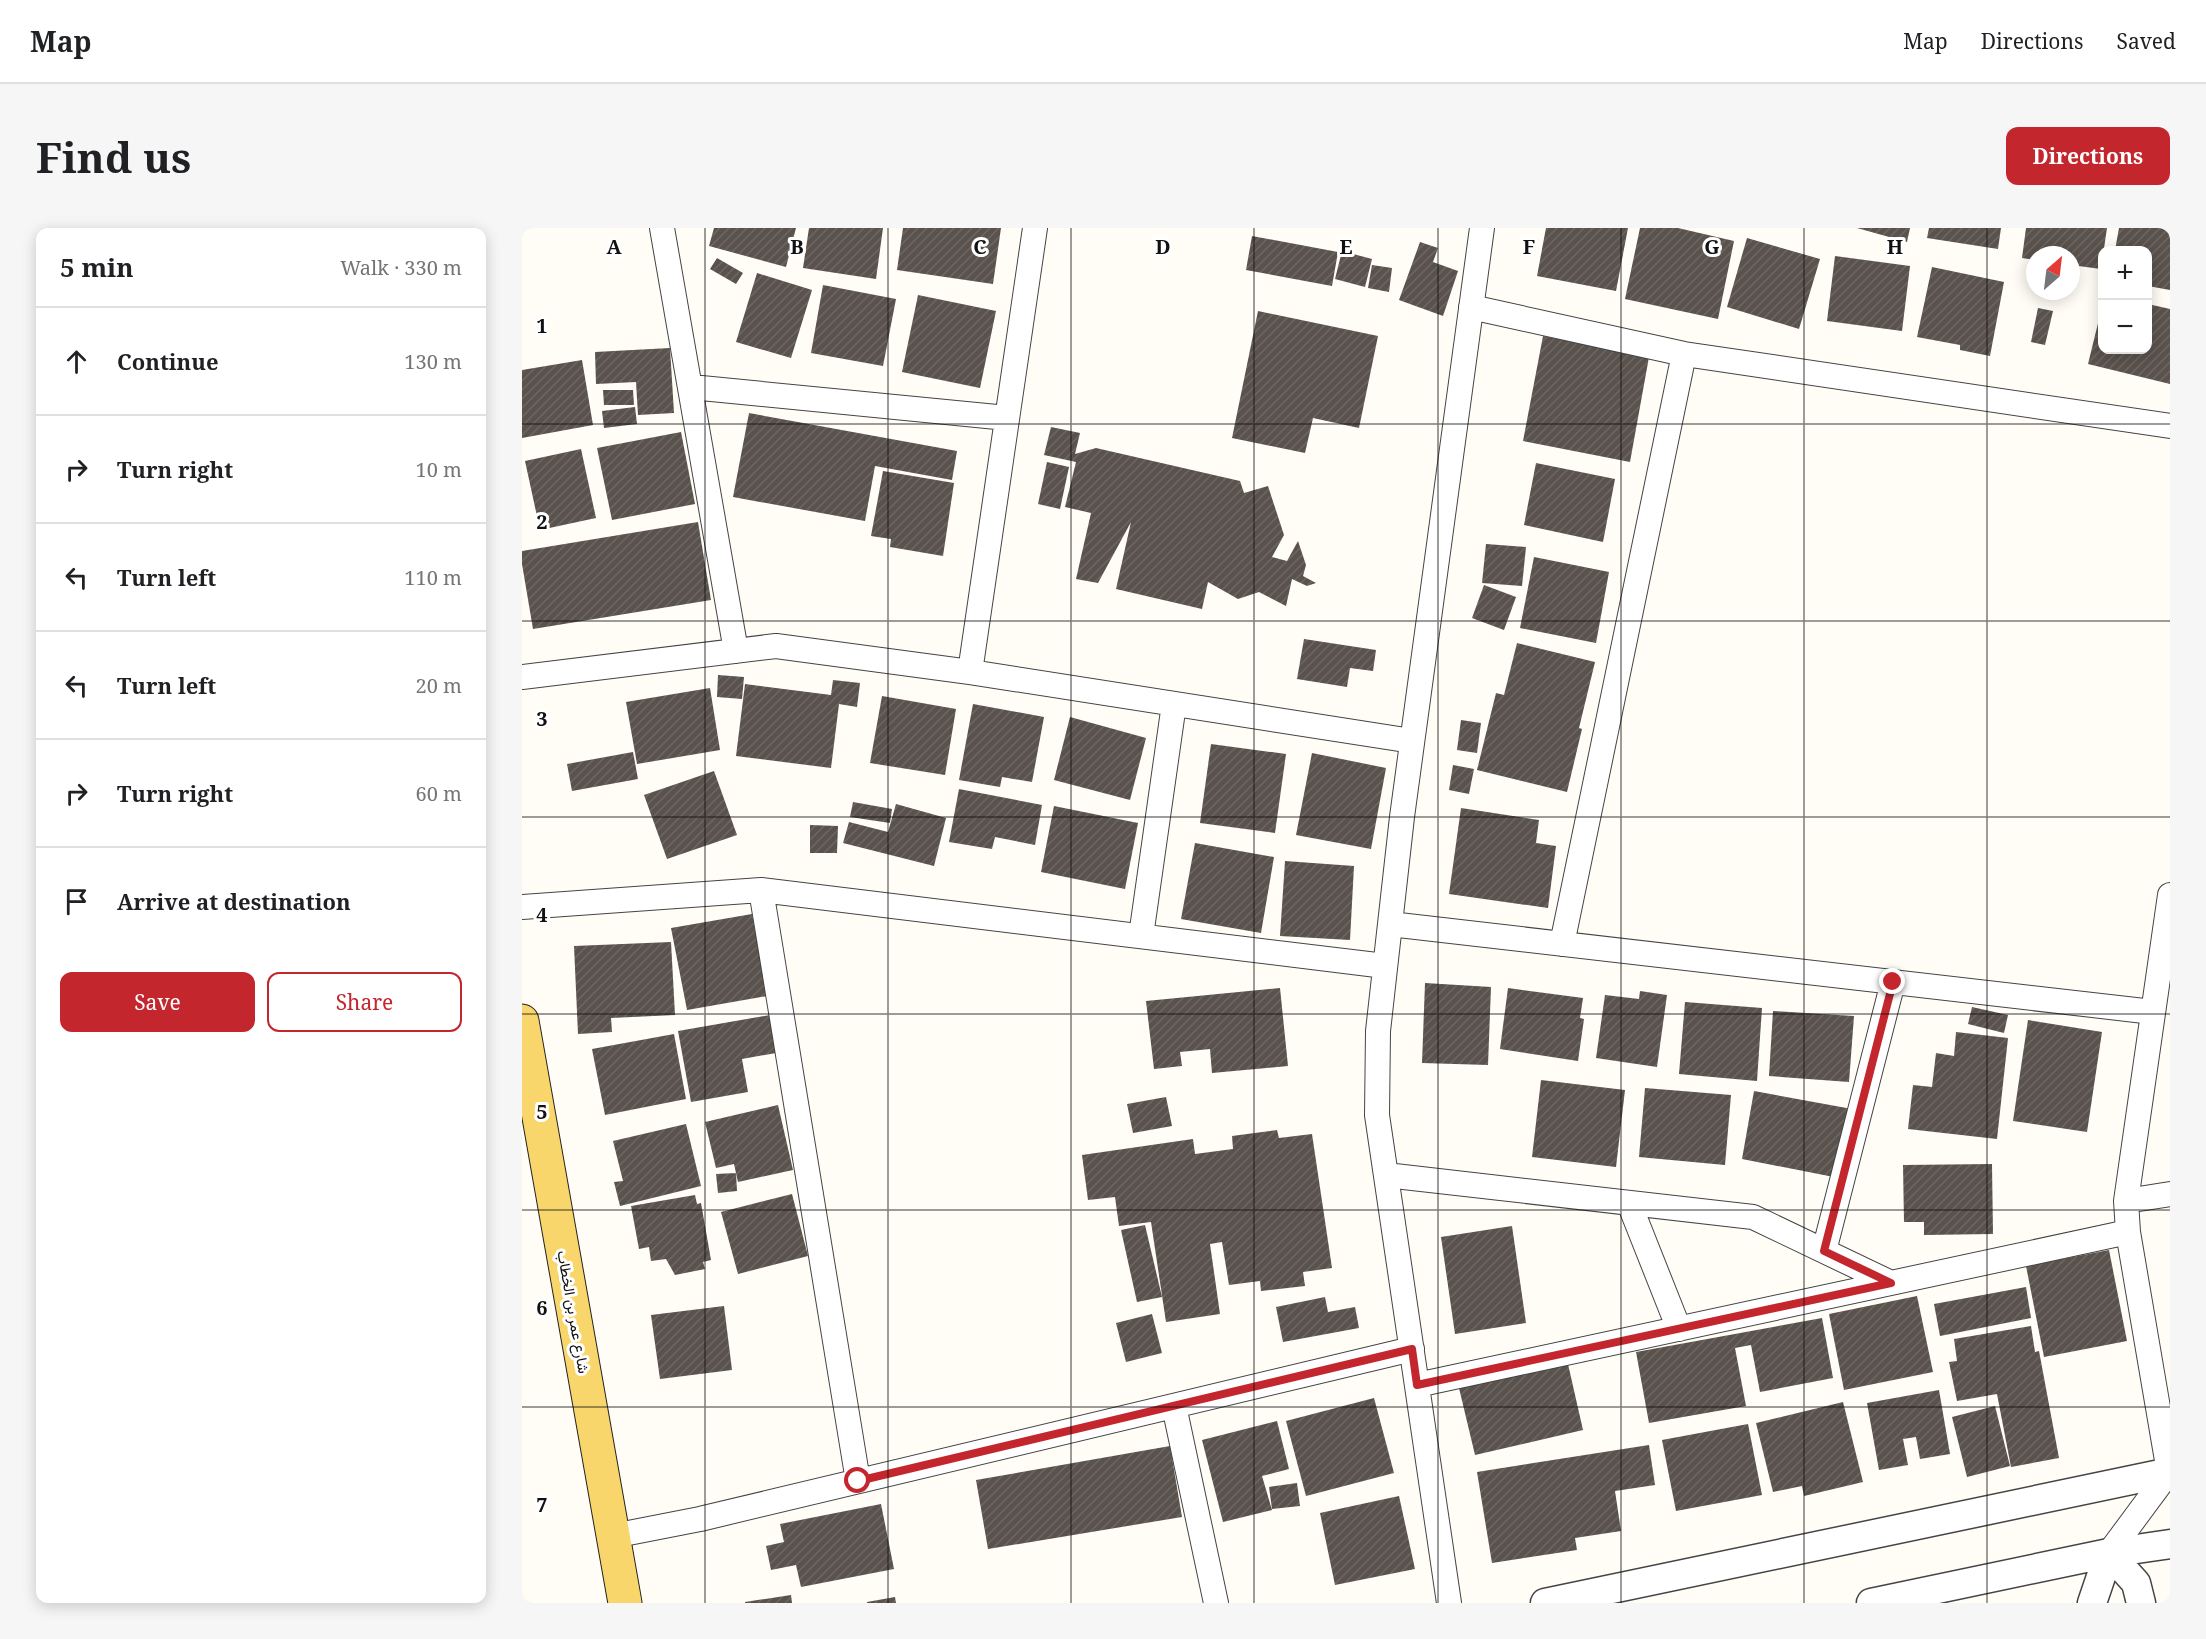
<!DOCTYPE html>
<html lang="en">
<head>
<meta charset="utf-8">
<style>
  :root { --surface:#fff; --page:#f6f6f6; --text:#202124; --muted:#757577; --line:#e0e0e0; --accent:#c4262e }
  body { margin:0; font-family:"Noto Serif",Vazirmatn,serif; background:var(--page); color:var(--text) }
  .controls { position:absolute; right:18px; top:18px; display:grid; overflow:hidden; border-radius:12px; box-shadow:0 3px 15px #0003 }
  .controls button { width:54px; height:54px; display:grid; place-items:center; padding:0; border:0; border-bottom:2px solid var(--line); background:var(--surface); color:var(--text); font:30px sans-serif }
  .compass { position:absolute; left:1504px; top:18px; width:54px; height:54px; border-radius:50%; background:var(--surface); box-shadow:0 3px 15px #0003; rotate:28deg }
  .stop { position:absolute; width:18px; height:18px; margin:-14px; border:4px solid #c4262e; border-radius:50%; background:#fff }
  .stop.end { background:#c4262e; border-color:#fff; box-shadow:0 2px 6px #0008 }
  .list { margin:0; padding:0; list-style:none }
  h2 { display:flex; justify-content:space-between; align-items:center; height:78px; margin:0; padding:0 24px; font-size:26px }
  h2 small { font-size:20px; font-weight:400; color:var(--muted) }
  .list li { display:grid; grid-template-columns:39px 1fr auto; gap:18px; align-items:center; box-sizing:border-box; height:108px; padding:0 24px; border-top:2px solid var(--line) }
  .list b { display:block; font-size:22px; white-space:nowrap }
  .list em { font-size:20px; font-style:normal; color:var(--muted) }
  .actions { display:flex; gap:12px; padding:18px 24px }
  .actions a { flex:1; padding:14px 0; border:2px solid var(--accent); border-radius:12px; text-align:center; font-size:21px; color:var(--accent) }
  .actions .main { background:var(--accent); color:#fff }
  .icon { flex:none; width:33px; height:33px; fill:none; stroke:currentColor; stroke-width:2; stroke-linecap:round; stroke-linejoin:round }
  .map { position:relative; flex:none; width:1648px; height:1375px; overflow:hidden; border-radius:12px }
  header { display:flex; align-items:center; gap:36px; box-sizing:border-box; height:84px; padding:0 30px; background:var(--surface); border-bottom:2px solid var(--line) }
  header strong { font-size:28px }
  nav { display:flex; gap:33px; margin-inline-start:auto; font-size:21px }
  .intro { display:flex; align-items:center; justify-content:space-between; box-sizing:border-box; height:144px; padding:0 36px }
  h1 { margin:0; font-size:42px }
  .button { padding:15px 27px; border-radius:12px; background:var(--accent); color:#fff; font-size:21px; font-weight:700 }
  main { display:flex; gap:36px; padding:0 36px }
  aside { flex:1; background:var(--surface); border-radius:12px; box-shadow:0 3px 15px #0003 }
  .map>svg:first-child { display:block }
  .building { fill:url(#building-hatch) }
  .lines { fill:none; stroke-linecap:round; stroke-linejoin:round }
  .minor-casing { stroke:#444; stroke-width:26 }
  .tertiary-casing { stroke:#444; stroke-width:31 }
  .primary-casing { stroke:#222; stroke-width:35 }
  .minor { stroke:#fff; stroke-width:24 }
  .tertiary { stroke:#fff; stroke-width:28 }
  .primary { stroke:#f9d66b; stroke-width:33 }
  .route { stroke:#c4262e; stroke-width:8 }
  .grid { fill:none; stroke:#111; stroke-width:1.5; stroke-opacity:0.55 }
  .labels { text-anchor:middle; stroke-width:6; stroke-linejoin:round; paint-order:stroke }
  .street-label { font-size:15px; fill:#111; stroke:#fff }
  .grid-label { font-size:20px; text-anchor:middle; font-weight:bold; fill:#111; stroke:#fff; stroke-width:6; stroke-linejoin:round; paint-order:stroke }
</style>
</head>
<body>
<header>
<strong>Map</strong>
<nav><a>Map</a><a>Directions</a><a>Saved</a></nav>
</header>
<div class="intro"><h1>Find us</h1><a class="button">Directions</a></div>
<main>
<aside>
<h2>5 min<small>Walk · 330 m</small></h2>
<ul class="list">
<li><svg class="icon" aria-label="ahead" viewBox="0 0 24 24"><path d="M12 20V5M6 11l6-6 6 6"/></svg><div><b>Continue</b></div><em>130 m</em></li>
<li><svg class="icon" aria-label="right" viewBox="0 0 24 24"><path d="M7 20v-9h11M14 6l5 5-5 5"/></svg><div><b>Turn right</b></div><em>10 m</em></li>
<li><svg class="icon" aria-label="left" viewBox="0 0 24 24"><path d="M17 20v-9H6M10 6l-5 5 5 5"/></svg><div><b>Turn left</b></div><em>110 m</em></li>
<li><svg class="icon" aria-label="left" viewBox="0 0 24 24"><path d="M17 20v-9H6M10 6l-5 5 5 5"/></svg><div><b>Turn left</b></div><em>20 m</em></li>
<li><svg class="icon" aria-label="right" viewBox="0 0 24 24"><path d="M7 20v-9h11M14 6l5 5-5 5"/></svg><div><b>Turn right</b></div><em>60 m</em></li>
<li><svg class="icon" aria-label="arrive" viewBox="0 0 24 24"><path d="M6 21V4h12l-3 4 3 4H6"/></svg><div><b>Arrive at destination</b></div></li>
</ul>
<div class="actions"><a class="main">Save</a><a>Share</a></div>
</aside>
<div class="map">
<svg width="1648" height="1375" viewBox="0 0 1648 1375">
  <defs>
    <pattern id="building-hatch" width="6" height="6" patternUnits="userSpaceOnUse" patternTransform="scale(1.5)"><rect width="6" height="6" fill="#5a524d"/><path d="M-1 1l2-2M0 6l6-6M5 7l2-2" fill="none" stroke="#6d6662"/></pattern>
  </defs>
  <rect width="100%" height="100%" fill="#fffdf5"/>
  <!-- building -->
  <path class="building" d="M 192,0 L 274,0 L 264,39 L 187,18 Z
    M 287,0 L 361,0 L 354,51 L 281,40 Z
    M 381,0 L 479,0 L 471,56 L 375,42 Z
    M 1024,0 L 1106,0 L 1094,63 L 1015,48 Z
    M 1118,0 L 1156,0 L 1212,13 L 1196,91 L 1103,71 Z
    M 1335,0 L 1388,0 L 1385,14 Z
    M 1407,0 L 1479,0 L 1476,21 L 1405,10 Z
    M 1504,0 L 1585,0 L 1579,41 L 1549,37 L 1549,27 L 1513,27 L 1513,32 L 1500,30 Z
    M 1597,0 L 1648,0 L 1648,62 L 1626,58 L 1626,22 L 1593,22 Z
    M 730,8 L 816,24 L 810,58 L 724,42 Z
    M 1225,10 L 1298,31 L 1277,101 L 1205,79 Z
    M 898,14 L 916,20 L 911,34 L 936,43 L 921,88 L 877,72 Z
    M 820,23 L 850,31 L 843,59 L 813,51 Z
    M 1313,28 L 1388,38 L 1380,103 L 1305,93 Z
    M 195,30 L 221,45 L 214,56 L 188,41 Z
    M 850,37 L 870,40 L 867,64 L 846,60 Z
    M 1410,39 L 1482,54 L 1468,128 L 1438,122 L 1438,117 L 1395,109 Z
    M 235,45 L 290,62 L 269,130 L 214,114 Z
    M 301,57 L 374,71 L 361,138 L 289,125 Z
    M 396,67 L 474,83 L 458,160 L 380,144 Z
    M 1626,76 L 1648,81 L 1648,156 L 1566,136 L 1580,79 L 1580,122 L 1626,122 Z
    M 1516,80 L 1531,83 L 1523,117 L 1509,114 Z
    M 736,83 L 856,108 L 837,200 L 791,190 L 783,225 L 710,210 Z
    M 1021,108 L 1127,129 L 1108,234 L 1001,213 Z
    M 148,120 L 152,185 L 116,187 L 114,154 L 74,156 L 73,124 Z
    M 60,132 L 71,197 L 0,210 L 0,142 Z
    M 81,162 L 111,162 L 112,177 L 82,177 Z
    M 113,179 L 115,196 L 82,200 L 80,183 Z
    M 227,185 L 435,223 L 430,252 L 353,238 L 343,293 L 211,269 Z
    M 529,199 L 558,205 L 553,226 L 574,220 L 718,253 L 722,265 L 746,258 L 762,307 L 750,329 L 765,333 L 776,313 L 784,337 L 781,348 L 794,355 L 785,358 L 770,351 L 764,378 L 737,364 L 716,371 L 686,354 L 680,381 L 594,361 L 609,294 L 576,355 L 554,351 L 569,285 L 543,279 L 554,234 L 522,227 Z
    M 159,204 L 173,276 L 90,292 L 75,220 Z
    M 59,221 L 74,290 L 18,302 L 3,233 Z
    M 525,234 L 547,239 L 538,281 L 516,276 Z
    M 1014,235 L 1093,251 L 1081,314 L 1002,297 Z
    M 361,243 L 432,255 L 421,328 L 368,319 L 369,311 L 349,308 Z
    M 176,294 L 189,372 L 11,401 L 0,336 L 0,323 Z
    M 964,316 L 1004,319 L 1000,358 L 960,355 Z
    M 1012,329 L 1087,344 L 1074,415 L 998,400 Z
    M 962,357 L 994,369 L 982,402 L 950,390 Z
    M 782,411 L 854,422 L 851,443 L 828,440 L 825,459 L 775,451 Z
    M 995,415 L 1073,434 L 1057,500 L 1060,501 L 1045,564 L 955,542 L 974,465 L 982,467 Z
    M 196,447 L 222,449 L 220,471 L 195,469 Z
    M 311,452 L 338,455 L 335,479 L 317,476 L 309,540 L 214,528 L 223,456 L 309,467 Z
    M 188,460 L 198,522 L 115,536 L 104,474 Z
    M 360,468 L 434,481 L 423,547 L 348,535 Z
    M 451,476 L 522,489 L 510,554 L 480,549 L 478,559 L 437,552 Z
    M 548,489 L 624,510 L 608,572 L 532,552 Z
    M 939,492 L 959,495 L 955,525 L 935,522 Z
    M 689,516 L 764,526 L 753,605 L 678,595 Z
    M 111,524 L 116,551 L 50,563 L 45,536 Z
    M 790,525 L 864,540 L 849,621 L 774,607 Z
    M 931,537 L 952,541 L 947,566 L 927,562 Z
    M 192,543 L 215,607 L 145,631 L 122,567 Z
    M 437,561 L 520,577 L 513,617 L 473,609 L 470,621 L 427,614 Z
    M 331,574 L 370,581 L 368,595 L 328,589 Z
    M 374,576 L 424,590 L 412,638 L 321,615 L 327,594 L 366,604 Z
    M 532,578 L 616,595 L 603,661 L 519,644 Z
    M 939,580 L 1017,592 L 1014,615 L 1034,618 L 1026,680 L 927,666 Z
    M 288,597 L 316,598 L 315,625 L 288,625 Z
    M 673,615 L 752,629 L 739,705 L 659,691 Z
    M 763,633 L 832,638 L 828,712 L 758,708 Z
    M 230,686 L 245,768 L 165,782 L 149,700 Z
    M 149,714 L 153,787 L 89,790 L 90,804 L 56,806 L 52,718 Z
    M 903,755 L 969,759 L 966,837 L 900,835 Z
    M 758,760 L 766,838 L 690,845 L 688,821 L 658,824 L 660,838 L 632,841 L 624,773 Z
    M 986,760 L 1061,770 L 1058,790 L 1062,791 L 1056,833 L 978,821 Z
    M 1118,763 L 1145,767 L 1135,839 L 1074,830 L 1083,767 L 1117,771 Z
    M 1163,774 L 1240,780 L 1235,853 L 1157,846 Z
    M 1450,779 L 1486,787 L 1482,805 L 1446,796 Z
    M 1251,783 L 1332,788 L 1327,854 L 1247,848 Z
    M 248,787 L 254,825 L 220,831 L 226,864 L 169,874 L 156,803 Z
    M 1506,792 L 1580,804 L 1565,904 L 1491,893 Z
    M 1434,804 L 1486,810 L 1475,911 L 1386,901 L 1391,857 L 1410,859 L 1414,825 L 1432,828 Z
    M 152,806 L 164,871 L 83,887 L 70,821 Z
    M 1019,852 L 1103,862 L 1094,939 L 1010,929 Z
    M 1123,860 L 1209,867 L 1203,937 L 1117,929 Z
    M 1232,863 L 1330,881 L 1317,950 L 1220,931 Z
    M 644,869 L 650,898 L 611,905 L 605,876 Z
    M 256,877 L 271,942 L 216,954 L 212,936 L 194,940 L 183,894 Z
    M 164,896 L 179,958 L 98,978 L 92,954 L 101,953 L 91,913 Z
    M 755,902 L 757,910 L 790,906 L 810,1040 L 781,1044 L 783,1058 L 739,1063 L 738,1053 L 707,1057 L 700,1014 L 688,1016 L 698,1086 L 644,1094 L 629,994 L 597,998 L 593,969 L 566,972 L 560,927 L 671,911 L 673,926 L 711,921 L 710,908 Z
    M 1470,936 L 1471,1006 L 1402,1007 L 1402,994 L 1382,994 L 1381,937 Z
    M 214,945 L 215,963 L 196,965 L 194,946 Z
    M 270,966 L 286,1028 L 216,1046 L 199,984 Z
    M 173,967 L 175,976 L 179,975 L 189,1032 L 181,1034 L 183,1041 L 153,1047 L 144,1031 L 129,1033 L 127,1019 L 117,1021 L 109,978 Z
    M 623,997 L 640,1069 L 615,1074 L 599,1002 Z
    M 990,998 L 1004,1095 L 933,1106 L 919,1009 Z
    M 1587,1022 L 1605,1113 L 1522,1129 L 1504,1038 Z
    M 1504,1059 L 1509,1090 L 1418,1108 L 1412,1076 Z
    M 1395,1068 L 1411,1144 L 1322,1162 L 1307,1086 Z
    M 803,1069 L 806,1084 L 833,1079 L 837,1100 L 761,1114 L 754,1079 Z
    M 202,1078 L 210,1142 L 138,1151 L 129,1087 Z
    M 630,1086 L 640,1125 L 604,1134 L 594,1095 Z
    M 1300,1090 L 1311,1150 L 1238,1164 L 1229,1117 L 1213,1120 L 1224,1178 L 1127,1195 L 1114,1124 Z
    M 1509,1098 L 1513,1124 L 1517,1123 L 1537,1230 L 1489,1239 L 1475,1166 L 1435,1173 L 1427,1134 L 1435,1133 L 1432,1111 Z
    M 1046,1136 L 1061,1202 L 953,1227 L 937,1160 Z
    M 1417,1162 L 1428,1226 L 1398,1231 L 1394,1209 L 1381,1211 L 1386,1237 L 1357,1242 L 1345,1175 Z
    M 852,1170 L 872,1245 L 784,1268 L 764,1193 Z
    M 1321,1174 L 1341,1254 L 1282,1268 L 1280,1258 L 1251,1264 L 1234,1195 Z
    M 1473,1178 L 1488,1238 L 1445,1249 L 1430,1189 Z
    M 755,1193 L 767,1241 L 740,1248 L 750,1282 L 701,1294 L 680,1212 Z
    M 1226,1196 L 1240,1267 L 1154,1283 L 1140,1212 Z
    M 1127,1217 L 1133,1257 L 1093,1263 L 1099,1303 L 1053,1310 L 1055,1322 L 970,1335 L 955,1244 Z
    M 648,1218 L 660,1289 L 466,1321 L 454,1252 Z
    M 775,1255 L 778,1278 L 750,1281 L 747,1259 Z
    M 877,1268 L 893,1341 L 813,1357 L 798,1285 Z
    M 359,1276 L 372,1341 L 279,1359 L 274,1337 L 249,1342 L 244,1318 L 262,1314 L 258,1296 Z
    M 269,1367 L 270,1375 L 223,1375 L 223,1374 Z
    M 373,1369 L 374,1375 L 345,1375 L 345,1374 Z"/>
  <g class="lines">
    <!-- minor casing -->
    <g class="minor-casing">
      <path id="minor" d="M 140,0 L 214,423
        M 949,79 L 1162,126 L 1648,198
        M 169,159 L 485,190
        M 448,444 L 513,0
        M 0,449 L 254,418 L 448,444 L 890,513
        M 239,662 L 336,1253
        M 0,679 L 239,662 L 863,738
        M 868,696 L 1631,784
        M 619,708 L 652,476
        M 1040,716 L 1162,126
        M 864,947 L 1231,989 L 1369,1055
        M 1604,973 L 1648,966
        M 1107,975 L 1157,1101
        M 1302,1023 L 1371,754
        M 895,1157 L 1606,1004
        M 652,1178 L 694,1375
        M 91,1308 L 178,1291 L 890,1121
        M 1587,1325 L 1647,1244 L 1606,1004 L 1604,973 L 1648,667
        M 927,1375 L 855,887 L 856,803 L 880,589 L 960,0"/>
    </g>
    <!-- tertiary casing -->
    <g class="tertiary-casing">
      <path id="tertiary" d="M 1023,1375 L 1648,1244
        M 1349,1375 L 1587,1325 L 1648,1316
        M 1570,1375 L 1587,1325 L 1614,1355 L 1619,1375"/>
    </g>
    <!-- primary casing -->
    <g class="primary-casing">
      <path id="primary" d="M 0,793 L 103,1375"/>
    </g>
    <!-- minor -->
    <use href="#minor" class="minor"/>
    <!-- tertiary -->
    <use href="#tertiary" class="tertiary"/>
    <!-- primary -->
    <use href="#primary" class="primary"/>
  </g>
  <g class="lines">
    <!-- route -->
    <path class="route" d="M 336,1253 L 890,1121 L 895,1157 L 1369,1055 L 1302,1023 L 1371,754"/>
  </g>
  <!-- grid -->
  <path class="grid" d="M 183,0 L 183,1375M 366,0 L 366,1375M 549,0 L 549,1375M 732,0 L 732,1375M 916,0 L 916,1375M 1099,0 L 1099,1375M 1282,0 L 1282,1375M 1465,0 L 1465,1375M 0,196 L 1648,196M 0,393 L 1648,393M 0,589 L 1648,589M 0,786 L 1648,786M 0,982 L 1648,982M 0,1179 L 1648,1179"/>
  <g class="labels">
    <!-- street labels -->
    <g class="street-label">
      <text transform="translate(51 1084) rotate(80)" y="5">شارع عمر بن الخطاب</text>
    </g>
  </g>
  <g class="grid-label">
    <text x="92" y="26">A</text>
    <text x="275" y="26">B</text>
    <text x="458" y="26">C</text>
    <text x="641" y="26">D</text>
    <text x="824" y="26">E</text>
    <text x="1007" y="26">F</text>
    <text x="1190" y="26">G</text>
    <text x="1373" y="26">H</text>
    <text x="20" y="105">1</text>
    <text x="20" y="301">2</text>
    <text x="20" y="498">3</text>
    <text x="20" y="694">4</text>
    <text x="20" y="891">5</text>
    <text x="20" y="1087">6</text>
    <text x="20" y="1284">7</text>
  </g>
</svg>
<div class="controls">
<button>+</button>
<button>−</button>
</div>
<svg class="compass" viewBox="-18 -18 36 36"><path d="M0-13l5 13h-10z" fill="#e53935"/><path d="M0 13l5-13h-10z" fill="#757577"/></svg>
<div class="stop" style="left:336px;top:1253px"></div>
<div class="stop end" style="left:1371px;top:754px"></div>
</div>
</main>
</body>
</html>
